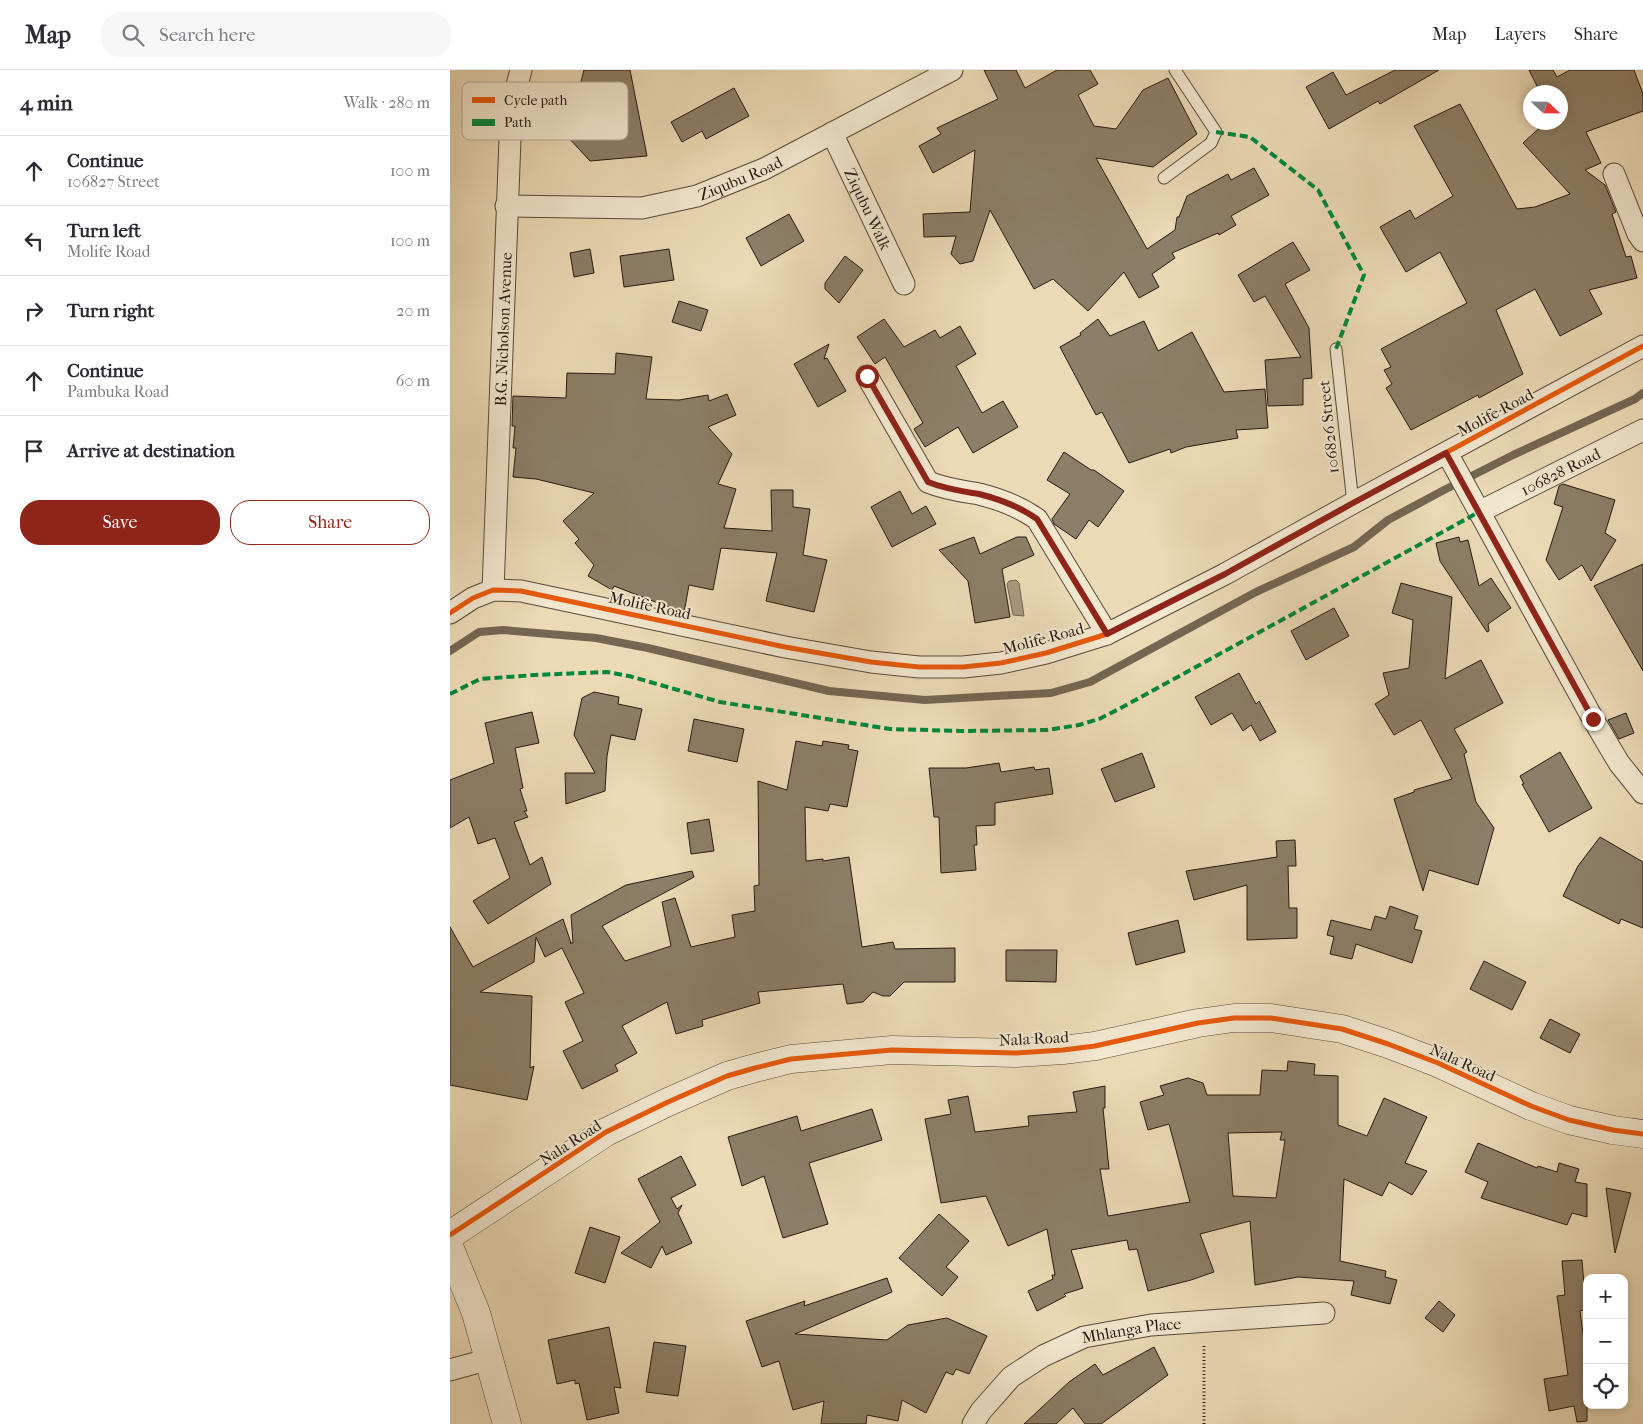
<!DOCTYPE html>
<html lang="en">
<head>
<meta charset="utf-8">
<style>
  :root { --surface:#fff; --page:#f7f7f7; --text:#2b2b33; --muted:#7c7c81; --line:#e1e1e2; --accent:#8f2418 }
  body { margin:0; font-family:"IM FELL French Canon",serif; background:var(--page); color:var(--text) }
  .controls { position:absolute; right:15px; bottom:15px; display:grid; overflow:hidden; border-radius:10px; box-shadow:0 2px 8px #0003 }
  .controls button { width:45px; height:45px; display:grid; place-items:center; padding:0; border:0; border-bottom:1px solid var(--line); background:var(--surface); color:var(--text); font:25px sans-serif }
  .compass { position:absolute; left:1073px; top:15px; width:45px; height:45px; border-radius:50%; background:var(--surface); box-shadow:0 2px 8px #0003; rotate:112deg }
  .stop { position:absolute; width:15px; height:15px; margin:-11px; border:4px solid #8f2418; border-radius:50%; background:#fff }
  .stop.end { background:#8f2418; border-color:#fff; box-shadow:0 1px 5px #0008 }
  .list { margin:0; padding:0; list-style:none }
  h2 { display:flex; justify-content:space-between; align-items:center; height:65px; margin:0; padding:0 20px; font-size:21px }
  h2 small { font-size:16px; font-weight:400; color:var(--muted) }
  .list li { display:grid; grid-template-columns:32px 1fr auto; gap:15px; align-items:center; box-sizing:border-box; height:70px; padding:0 20px; border-top:1px solid var(--line) }
  .list b { display:block; font-size:19px; white-space:nowrap }
  .list p { margin:0; font-size:16px; white-space:nowrap; color:var(--muted) }
  .list em { font-size:16px; font-style:normal; color:var(--muted) }
  .actions { display:flex; gap:10px; padding:15px 20px }
  .actions a { flex:1; padding:11px 0; border:1px solid var(--accent); border-radius:20px; text-align:center; font-size:18px; color:var(--accent) }
  .actions .main { background:var(--accent); color:#fff }
  .icon { flex:none; width:28px; height:28px; fill:none; stroke:currentColor; stroke-width:2; stroke-linecap:round; stroke-linejoin:round }
  .map { position:relative; flex:none; width:1193px; height:1354px; overflow:hidden }
  header { display:flex; align-items:center; gap:30px; box-sizing:border-box; height:70px; padding:0 25px; background:var(--surface); border-bottom:1px solid var(--line) }
  header strong { font-size:24px }
  nav { display:flex; gap:28px; margin-inline-start:auto; font-size:18px }
  .search { width:350px; height:45px; background:var(--page); display:flex; align-items:center; gap:12px; box-sizing:border-box; padding:0 18px; border-radius:20px; color:var(--muted); font-size:19px }
  main { display:flex }
  aside { flex:1; background:var(--surface) }
  .map>svg:first-child { display:block }
  .water { fill:#a8997e; stroke:#746653 }
  .lines { fill:none; stroke-linecap:round; stroke-linejoin:round }
  .stream { stroke:#746653; stroke-width:8 }
  .building { fill:#8c7e67; stroke:#261a13; fill-rule:evenodd }
  .service-casing { stroke:#574a3c; stroke-width:13 }
  .minor-casing { stroke:#574a3c; stroke-width:23 }
  .tertiary-casing { stroke:#574a3c; stroke-width:29 }
  .path { stroke:#261a13; stroke-width:3; stroke-dasharray:1 2.5; stroke-linecap:butt }
  .service { stroke:#f2e7cf; stroke-width:11 }
  .minor { stroke:#f2e7cf; stroke-width:21 }
  .tertiary { stroke:#f2e7cf; stroke-width:28 }
  .quiet { stroke:#00873e; stroke-width:4; stroke-dasharray:8 4; stroke-linecap:butt }
  .cycleway-casing { stroke:#f2e7cf; stroke-width:8 }
  .cycleway { stroke:#e8590c; stroke-width:5 }
  .route { stroke:#8f2418; stroke-width:6 }
  .labels { text-anchor:middle; stroke-width:4; stroke-linejoin:round; paint-order:stroke }
  .street-label { font-size:16px; fill:#261a13; stroke:#f2e7cf }
  .key { fill:#f2e7cf; stroke:#b5aa97; stroke-width:1 }
  .key-label { font-size:14px; fill:#261a13 }
</style>
</head>
<body>
<header>
<strong>Map</strong>
<div class="search"><svg class="icon" aria-label="search" viewBox="0 0 24 24"><circle cx="10" cy="10" r="6"/><path d="M15 15l6 6"/></svg>Search here</div>
<nav><a>Map</a><a>Layers</a><a>Share</a></nav>
</header>
<main>
<aside>
<h2>4 min<small>Walk · 280 m</small></h2>
<ul class="list">
<li><svg class="icon" aria-label="ahead" viewBox="0 0 24 24"><path d="M12 20V5M6 11l6-6 6 6"/></svg><div><b>Continue</b><p>106827 Street</p></div><em>100 m</em></li>
<li><svg class="icon" aria-label="left" viewBox="0 0 24 24"><path d="M17 20v-9H6M10 6l-5 5 5 5"/></svg><div><b>Turn left</b><p>Molife Road</p></div><em>100 m</em></li>
<li><svg class="icon" aria-label="right" viewBox="0 0 24 24"><path d="M7 20v-9h11M14 6l5 5-5 5"/></svg><div><b>Turn right</b></div><em>20 m</em></li>
<li><svg class="icon" aria-label="ahead" viewBox="0 0 24 24"><path d="M12 20V5M6 11l6-6 6 6"/></svg><div><b>Continue</b><p>Pambuka Road</p></div><em>60 m</em></li>
<li><svg class="icon" aria-label="arrive" viewBox="0 0 24 24"><path d="M6 21V4h12l-3 4 3 4H6"/></svg><div><b>Arrive at destination</b></div></li>
</ul>
<div class="actions"><a class="main">Save</a><a>Share</a></div>
</aside>
<div class="map">
<svg width="1193" height="1354" viewBox="0 0 1193 1354">
  <rect width="100%" height="100%" fill="#ebdab5"/>
  <filter id="stains"><feTurbulence type="fractalNoise" baseFrequency=".004" numOctaves="4"/><feColorMatrix values="0 0 0 0 .2 0 0 0 0 .09 0 0 0 0 .02 0 0 0 .5 -.17"/></filter>
  <radialGradient id="worn" r=".72"><stop offset=".6" stop-color="#630" stop-opacity="0"/><stop offset="1" stop-color="#630" stop-opacity=".3"/></radialGradient>
  <!-- water -->
  <path class="water" d="M 566,510 L 569,513 L 574,546 L 563,545 L 557,514 L 559,511 Z"/>
  <g class="lines">
    <!-- stream -->
    <path class="stream" d="M 0,581 L 29,562 L 53,560 L 146,568 L 198,578 L 379,621 L 475,630 L 601,623 L 640,612 L 806,522 L 904,477 L 938,450 L 994,420 L 1063,385 L 1185,329 L 1193,323"/>
  </g>
  <!-- building -->
  <path class="building" d="M 134,0 L 180,0 L 197,86 L 140,91 L 117,66 Z
    M 534,0 L 566,0 L 575,18 L 607,0 L 640,0 L 648,14 L 628,25 L 644,56 L 666,59 L 693,20 L 718,8 L 747,64 L 703,97 L 646,88 L 697,179 L 725,160 L 727,147 L 729,147 L 737,126 L 778,104 L 781,110 L 804,98 L 819,125 L 781,146 L 786,155 L 769,165 L 768,163 L 722,183 L 725,188 L 702,204 L 709,217 L 689,228 L 674,202 L 638,241 L 603,209 L 584,219 L 540,140 L 523,191 L 510,194 L 501,184 L 506,166 L 474,167 L 473,144 L 520,142 L 525,80 L 483,103 L 469,76 L 491,64 L 487,58 L 548,29 Z
    M 945,0 L 989,0 L 930,34 L 928,31 L 879,59 L 856,17 L 883,2 L 896,25 Z
    M 1079,0 L 1103,0 L 1107,7 L 1120,0 L 1184,0 L 1193,24 L 1193,41 L 1136,62 L 1151,93 L 1135,100 L 1155,115 L 1166,142 L 1162,144 L 1176,187 L 1181,186 L 1187,208 L 1139,220 L 1152,244 L 1110,266 L 1085,219 L 1046,240 L 1073,304 L 1029,328 L 1028,325 L 961,360 L 936,318 L 942,314 L 934,300 L 941,297 L 931,279 L 1017,233 L 990,182 L 956,202 L 930,157 L 960,140 L 965,149 L 1003,126 L 964,56 L 1010,34 L 1067,139 L 1085,137 L 1120,124 L 1073,73 L 1096,52 L 1110,52 L 1110,22 L 1090,22 Z
    M 284,18 L 299,46 L 256,69 L 252,61 L 232,72 L 221,52 Z
    M 339,144 L 354,171 L 311,196 L 296,168 Z
    M 843,172 L 860,200 L 835,214 L 859,258 L 862,308 L 853,309 L 853,335 L 818,336 L 815,290 L 851,287 L 815,226 L 804,232 L 788,205 Z
    M 140,179 L 144,203 L 124,207 L 120,183 Z
    M 219,179 L 224,210 L 174,217 L 170,186 Z
    M 395,186 L 413,200 L 389,233 L 375,219 L 375,213 Z
    M 229,231 L 258,240 L 251,261 L 222,252 Z
    M 434,249 L 454,277 L 485,260 L 490,268 L 510,256 L 526,284 L 506,296 L 532,343 L 553,331 L 568,357 L 523,383 L 508,357 L 475,377 L 464,359 L 473,353 L 435,287 L 425,294 L 407,267 Z
    M 648,249 L 660,266 L 694,251 L 708,281 L 742,262 L 774,322 L 815,319 L 818,358 L 786,360 L 788,368 L 736,377 L 721,383 L 720,379 L 679,393 L 652,342 L 646,345 L 610,277 L 631,265 L 630,263 Z
    M 379,274 L 374,289 L 377,288 L 396,321 L 368,337 L 344,294 Z
    M 166,283 L 202,287 L 196,329 L 229,330 L 258,325 L 259,331 L 277,324 L 286,345 L 258,357 L 282,384 L 268,414 L 286,419 L 274,458 L 322,461 L 321,420 L 343,420 L 343,437 L 360,439 L 353,485 L 377,490 L 364,542 L 316,531 L 327,483 L 271,478 L 263,520 L 239,515 L 234,543 L 164,516 L 162,520 L 138,506 L 144,495 L 125,473 L 129,469 L 113,451 L 144,423 L 86,409 L 63,407 L 66,378 L 63,378 L 65,356 L 62,356 L 63,326 L 116,328 L 117,303 L 165,304 Z
    M 614,382 L 641,400 L 644,400 L 674,421 L 648,457 L 639,450 L 626,469 L 604,454 L 602,449 L 620,424 L 597,410 Z
    M 1113,414 L 1165,430 L 1155,463 L 1166,470 L 1141,511 L 1132,495 L 1109,510 L 1096,490 L 1113,437 L 1104,434 L 1109,416 Z
    M 450,421 L 462,444 L 476,436 L 486,454 L 442,477 L 421,437 Z
    M 524,467 L 530,484 L 567,467 L 576,467 L 584,485 L 552,499 L 560,547 L 525,553 L 518,511 L 489,480 Z
    M 1009,467 L 1010,472 L 1018,470 L 1029,516 L 1041,508 L 1061,538 L 1038,554 L 1039,561 L 1037,562 L 990,491 L 986,473 Z
    M 1193,494 L 1193,601 L 1144,516 Z
    M 951,513 L 1002,527 L 995,609 L 1031,590 L 1053,633 L 1004,659 L 1017,682 L 1014,684 L 1026,732 L 1044,758 L 1028,815 L 979,800 L 973,821 L 944,729 L 964,722 L 964,720 L 1002,709 L 971,650 L 944,665 L 925,634 L 939,625 L 933,603 L 959,598 L 963,550 L 942,543 Z
    M 884,538 L 899,566 L 856,590 L 841,561 Z
    M 789,603 L 806,634 L 809,631 L 826,662 L 810,671 L 801,655 L 793,661 L 782,643 L 761,655 L 745,627 Z
    M 144,622 L 169,627 L 168,634 L 192,639 L 185,670 L 161,665 L 157,686 L 155,721 L 116,734 L 115,703 L 145,703 L 124,665 L 132,628 Z
    M 82,642 L 89,673 L 65,678 L 73,718 L 70,719 L 77,741 L 74,741 L 78,747 L 64,752 L 80,795 L 92,787 L 101,814 L 38,854 L 23,831 L 60,808 L 45,768 L 28,774 L 19,747 L 0,758 L 0,710 L 44,693 L 35,653 Z
    M 1176,643 L 1184,663 L 1169,669 L 1158,650 Z
    M 244,649 L 294,659 L 287,692 L 238,681 Z
    M 346,671 L 372,676 L 373,671 L 399,675 L 398,679 L 408,681 L 397,737 L 380,734 L 378,741 L 355,737 L 356,791 L 373,789 L 373,791 L 399,787 L 412,877 L 443,872 L 445,879 L 505,878 L 505,912 L 454,912 L 440,926 L 433,926 L 423,922 L 413,932 L 397,934 L 393,914 L 308,922 L 310,933 L 252,950 L 253,956 L 226,964 L 217,932 L 172,956 L 187,983 L 165,995 L 168,1001 L 132,1019 L 113,981 L 133,971 L 115,932 L 134,923 L 112,878 L 95,887 L 86,867 L 84,892 L 30,922 L 82,926 L 80,998 L 84,996 L 77,1030 L 0,1015 L 0,857 L 23,897 L 113,849 L 121,873 L 120,873 L 123,873 L 121,845 L 176,815 L 242,801 L 244,807 L 152,856 L 175,891 L 221,876 L 212,832 L 225,828 L 241,877 L 285,867 L 282,845 L 305,841 L 304,816 L 309,815 L 308,711 L 337,720 Z
    M 1110,682 L 1142,738 L 1099,762 L 1072,714 L 1074,714 L 1070,706 Z
    M 692,683 L 705,717 L 665,732 L 651,699 Z
    M 549,693 L 551,702 L 584,697 L 585,700 L 599,698 L 603,724 L 545,733 L 545,755 L 526,756 L 527,775 L 524,775 L 526,800 L 491,803 L 489,747 L 484,747 L 479,698 L 516,698 Z
    M 259,749 L 264,781 L 241,784 L 237,753 Z
    M 1150,767 L 1193,792 L 1193,858 L 1171,849 L 1169,854 L 1113,826 L 1128,796 Z
    M 845,770 L 846,796 L 838,796 L 839,838 L 847,838 L 847,868 L 797,870 L 797,815 L 744,830 L 736,801 L 827,787 L 826,771 Z
    M 940,836 L 968,846 L 964,859 L 972,861 L 962,893 L 906,874 L 902,889 L 880,884 L 884,867 L 877,865 L 881,850 L 921,860 L 925,846 L 936,849 Z
    M 728,850 L 735,882 L 686,895 L 678,863 Z
    M 556,880 L 607,880 L 606,912 L 556,911 Z
    M 1034,891 L 1076,912 L 1062,940 L 1020,919 Z
    M 1100,949 L 1130,964 L 1120,983 L 1090,968 Z
    M 838,991 L 865,994 L 864,1005 L 888,1006 L 888,1055 L 917,1066 L 934,1028 L 977,1047 L 955,1093 L 977,1101 L 962,1125 L 939,1112 L 932,1126 L 894,1109 L 890,1191 L 936,1201 L 935,1207 L 947,1210 L 940,1234 L 901,1225 L 904,1211 L 848,1207 L 805,1215 L 800,1151 L 750,1164 L 764,1202 L 741,1210 L 698,1221 L 687,1179 L 679,1180 L 677,1170 L 621,1180 L 633,1218 L 614,1224 L 616,1226 L 587,1241 L 578,1221 L 603,1209 L 602,1205 L 605,1205 L 597,1159 L 558,1176 L 536,1126 L 491,1133 L 475,1049 L 501,1044 L 498,1030 L 518,1026 L 525,1062 L 579,1056 L 578,1046 L 627,1042 L 623,1022 L 655,1016 L 655,1038 L 653,1038 L 659,1099 L 650,1099 L 658,1146 L 740,1132 L 719,1054 L 698,1060 L 690,1032 L 714,1025 L 710,1016 L 738,1008 L 753,1013 L 757,1025 L 810,1025 L 812,1000 L 837,1001 ZM 832,1062 L 830,1070 L 835,1070 L 826,1128 L 783,1126 L 778,1063 Z
    M 422,1039 L 432,1070 L 359,1093 L 378,1154 L 333,1168 L 314,1106 L 292,1116 L 278,1067 L 347,1046 L 351,1061 Z
    M 1028,1073 L 1087,1098 L 1088,1096 L 1107,1102 L 1109,1093 L 1129,1099 L 1125,1112 L 1137,1114 L 1137,1147 L 1122,1143 L 1117,1155 L 1031,1128 L 1038,1112 L 1015,1102 Z
    M 231,1086 L 246,1115 L 221,1128 L 227,1139 L 232,1135 L 228,1143 L 242,1173 L 216,1185 L 212,1176 L 201,1198 L 171,1183 L 210,1152 L 188,1109 Z
    M 1156,1118 L 1181,1123 L 1165,1183 Z
    M 489,1144 L 519,1171 L 496,1197 L 508,1207 L 492,1226 L 449,1188 Z
    M 140,1157 L 170,1167 L 155,1213 L 125,1203 Z
    M 1132,1190 L 1136,1239 L 1130,1241 L 1135,1279 L 1137,1279 L 1137,1351 L 1127,1352 L 1124,1336 L 1099,1341 L 1094,1309 L 1118,1305 L 1107,1226 L 1115,1225 L 1112,1191 Z
    M 437,1208 L 442,1222 L 345,1264 L 437,1270 L 458,1255 L 497,1248 L 537,1266 L 519,1304 L 506,1299 L 503,1305 L 496,1302 L 476,1343 L 452,1330 L 448,1351 L 417,1345 L 416,1354 L 371,1354 L 374,1331 L 343,1340 L 329,1291 L 312,1297 L 296,1251 L 355,1231 L 354,1236 Z
    M 989,1231 L 1005,1245 L 993,1262 L 975,1248 Z
    M 159,1257 L 171,1318 L 164,1317 L 169,1343 L 137,1350 L 129,1313 L 125,1314 L 125,1310 L 107,1314 L 98,1270 Z
    M 204,1272 L 236,1276 L 228,1326 L 196,1322 Z
    M 704,1277 L 718,1305 L 651,1354 L 635,1354 L 623,1338 L 606,1354 L 574,1354 L 619,1312 L 645,1294 L 653,1305 Z"/>
  <g class="lines">
    <!-- service casing -->
    <g class="service-casing">
      <path id="service" d="M 714,108 L 761,73 L 766,62 L 725,0
        M 886,279 L 903,433"/>
    </g>
    <!-- minor casing -->
    <g class="minor-casing">
      <g id="minor">
        <path id="s1" d="M 382,63 L 454,214"/>
        <path d="M 1164,104 L 1188,164 L 1193,171"/>
        <path id="s2" d="M 56,136 L 192,138 L 247,126 L 314,99 L 502,0"/>
        <path d="M 417,306 L 478,412 C 495,419 511,421 529,424 C 549,429 570,437 587,449 L 657,564"/>
        <path d="M 997,383 L 1143,649 L 1169,693 L 1193,723"/>
        <path id="s3" d="M 1029,442 L 1193,360"/>
        <path id="s4" d="M 43,520 L 60,69 L 65,23 L 71,0"/>
        <path d="M 0,543 L 23,528 L 43,520 L 71,521 L 335,577 L 421,592 L 469,597 L 513,597 L 551,593 L 596,583 L 657,564 L 775,504 L 903,433 L 1193,276"/>
        <path d="M 0,1300 L 40,1289"/>
        <path id="s5" d="M 523,1354 L 531,1341 L 561,1307 L 593,1286 L 634,1267 L 701,1255 L 874,1243"/>
      </g>
    </g>
    <!-- tertiary casing -->
    <g class="tertiary-casing">
      <path id="tertiary" d="M 0,1165 L 156,1062 L 218,1032 L 277,1006 L 305,998 L 341,989 L 442,980 L 566,983 L 613,980 L 645,976 L 748,953 L 784,948 L 821,948 L 892,959 L 938,974 L 988,993 L 1081,1036 L 1119,1050 L 1163,1060 L 1193,1064
        M 0,1179 L 26,1243 L 57,1354"/>
    </g>
    <!-- path -->
    <path class="path" d="M 754,1354 L 754,1275"/>
    <!-- service -->
    <use href="#service" class="service"/>
    <!-- minor -->
    <use href="#minor" class="minor"/>
    <!-- tertiary -->
    <use href="#tertiary" class="tertiary"/>
    <!-- quiet -->
    <path class="quiet" d="M 766,62 L 800,67 L 868,120 L 914,205 L 886,279
      M 0,624 L 30,609 L 85,605 L 157,602 L 179,606 L 270,632 L 440,659 L 511,661 L 597,660 L 629,655 L 649,649 L 669,639 L 1029,442"/>
    <!-- cycleway casing -->
    <g class="cycleway-casing">
      <path id="cycleway" d="M 0,543 L 23,528 L 43,520 L 71,521 L 335,577 L 421,592 L 469,597 L 513,597 L 551,593 L 596,583 L 657,564 L 775,504 L 903,433 L 1193,276
        M 0,1165 L 156,1062 L 218,1032 L 277,1006 L 305,998 L 341,989 L 442,980 L 566,983 L 613,980 L 645,976 L 748,953 L 784,948 L 821,948 L 892,959 L 938,974 L 988,993 L 1081,1036 L 1119,1050 L 1163,1060 L 1193,1064"/>
    </g>
    <!-- cycleway -->
    <use href="#cycleway" class="cycleway"/>
  </g>
  <g class="lines">
    <!-- route -->
    <path class="route" d="M 417,306 L 478,412 C 495,419 511,421 529,424 C 549,429 570,437 587,449 L 657,564 L 775,504 L 903,433 L 996,383 L 1143,649"/>
  </g>
  <g class="labels">
    <!-- street labels -->
    <g class="street-label">
      <text dy="6" stroke="none"><textPath href="#s2" startOffset="239">Ziqubu Road</textPath></text>
      <text dy="6" stroke="none"><textPath href="#s1" startOffset="84">Ziqubu Walk</textPath></text>
      <text dy="6" stroke="none"><textPath href="#s4" startOffset="261">B.G. Nicholson Avenue</textPath></text>
      <text transform="translate(1045 342) rotate(-28)" y="6">Molife Road</text>
      <text transform="translate(878 357) rotate(-96)" y="6">106826 Street</text>
      <text dy="6" stroke="none"><textPath href="#s3" startOffset="91">106828 Road</textPath></text>
      <text transform="translate(200 535) rotate(12)" y="6">Molife Road</text>
      <text transform="translate(593 568) rotate(-15)" y="6">Molife Road</text>
      <text transform="translate(584 968) rotate(-3)" y="6">Nala Road</text>
      <text transform="translate(1013 992) rotate(24)" y="6">Nala Road</text>
      <text transform="translate(120 1072) rotate(-33)" y="6">Nala Road</text>
      <text dy="6" stroke="none"><textPath href="#s5" startOffset="192">Mhlanga Place</textPath></text>
    </g>
  </g>
  <!-- legend -->
  <rect x="12" y="12" width="166" height="58" rx="8" class="key"/>
  <rect x="22" y="27" width="23" height="6" fill="#e8590c"/>
  <rect x="22" y="49" width="23" height="7" fill="#00873e"/>
  <g class="key-label">
    <text x="54" y="35">Cycle path</text>
    <text x="54" y="57">Path</text>
  </g>
  <rect width="100%" height="100%" filter="url(#stains)"/>
  <rect width="100%" height="100%" fill="url(#worn)"/>
</svg>
<div class="controls">
<button>+</button>
<button>−</button>
<button><svg class="icon" aria-label="locate" viewBox="0 0 24 24"><circle cx="12" cy="12" r="6"/><path d="M12 2v4M12 18v4M2 12h4M18 12h4"/></svg></button>
</div>
<svg class="compass" viewBox="-18 -18 36 36"><path d="M0-13l5 13h-10z" fill="#e53935"/><path d="M0 13l5-13h-10z" fill="#7c7c81"/></svg>
<div class="stop" style="left:417px;top:306px"></div>
<div class="stop end" style="left:1143px;top:649px"></div>
</div>
</main>
</body>
</html>
